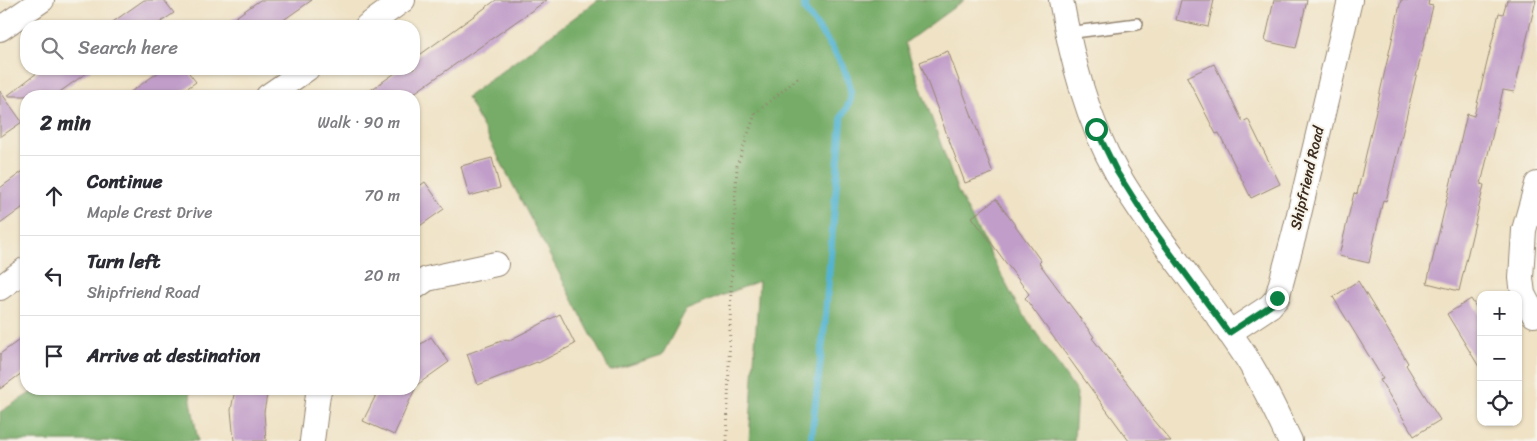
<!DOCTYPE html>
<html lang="en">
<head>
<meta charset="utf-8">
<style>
  :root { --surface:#fff; --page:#f7f7f7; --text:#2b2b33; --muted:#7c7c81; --line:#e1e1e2 }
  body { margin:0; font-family:Sriracha,sans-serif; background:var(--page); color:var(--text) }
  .controls { position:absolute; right:15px; bottom:15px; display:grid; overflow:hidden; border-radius:10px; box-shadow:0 1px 4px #0004 }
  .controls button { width:45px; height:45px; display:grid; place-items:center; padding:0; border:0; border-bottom:1px solid var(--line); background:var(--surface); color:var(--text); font:25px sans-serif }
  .stop { position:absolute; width:15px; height:15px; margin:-11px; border:4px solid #0b8043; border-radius:50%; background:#fff }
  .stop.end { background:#0b8043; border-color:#fff; box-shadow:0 1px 5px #0008 }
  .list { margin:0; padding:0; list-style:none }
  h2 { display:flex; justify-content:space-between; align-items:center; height:65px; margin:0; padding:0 20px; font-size:21px }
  h2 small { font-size:16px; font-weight:400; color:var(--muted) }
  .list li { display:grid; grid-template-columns:32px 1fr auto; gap:15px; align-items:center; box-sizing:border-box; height:80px; padding:0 20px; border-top:1px solid var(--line) }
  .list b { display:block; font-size:19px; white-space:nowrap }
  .list p { margin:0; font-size:16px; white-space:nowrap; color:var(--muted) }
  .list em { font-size:16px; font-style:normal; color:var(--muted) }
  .icon { flex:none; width:28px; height:28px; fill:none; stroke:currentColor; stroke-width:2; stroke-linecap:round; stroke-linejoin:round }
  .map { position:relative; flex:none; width:1537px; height:441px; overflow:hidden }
  .search { position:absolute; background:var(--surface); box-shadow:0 1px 4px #0004; left:20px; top:20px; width:400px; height:55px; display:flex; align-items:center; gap:12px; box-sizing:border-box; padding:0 18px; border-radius:20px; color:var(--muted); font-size:19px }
  .panel { position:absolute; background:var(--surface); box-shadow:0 1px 4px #0004; left:20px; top:90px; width:400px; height:305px; border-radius:20px }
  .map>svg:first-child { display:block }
  .forest { fill:#76ac68; stroke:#586b43 }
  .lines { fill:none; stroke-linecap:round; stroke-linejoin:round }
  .stream { stroke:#53b4d1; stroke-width:7 }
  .building { fill:#c19ec9 }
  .service-casing { stroke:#958672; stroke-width:14 }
  .minor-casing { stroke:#958672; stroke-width:26 }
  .path { stroke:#958672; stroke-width:3; stroke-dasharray:1 4; stroke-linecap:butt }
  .service { stroke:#fff; stroke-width:11 }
  .minor { stroke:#fff; stroke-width:24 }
  .route { stroke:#0b8043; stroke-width:6 }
  .labels { text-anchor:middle; stroke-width:4; stroke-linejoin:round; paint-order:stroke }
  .street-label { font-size:15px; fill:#3b2a1e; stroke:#f7f3e8 }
</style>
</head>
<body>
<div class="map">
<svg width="1537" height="441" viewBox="0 0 1537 441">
  <rect width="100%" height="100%" fill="#f7f3e8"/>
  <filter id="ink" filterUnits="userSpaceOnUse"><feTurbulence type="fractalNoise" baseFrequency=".02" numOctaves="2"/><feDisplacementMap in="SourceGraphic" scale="10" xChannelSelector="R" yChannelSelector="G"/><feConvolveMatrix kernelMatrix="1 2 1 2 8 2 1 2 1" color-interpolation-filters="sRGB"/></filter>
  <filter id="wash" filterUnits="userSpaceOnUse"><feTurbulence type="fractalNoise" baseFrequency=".0096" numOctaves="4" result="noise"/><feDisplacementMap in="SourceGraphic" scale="20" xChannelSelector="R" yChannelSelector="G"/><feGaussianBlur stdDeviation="1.12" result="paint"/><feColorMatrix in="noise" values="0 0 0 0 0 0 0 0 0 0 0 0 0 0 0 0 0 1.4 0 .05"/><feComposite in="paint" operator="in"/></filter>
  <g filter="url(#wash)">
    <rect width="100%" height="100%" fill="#efe2c5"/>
    <!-- forest -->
    <path class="forest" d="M 598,0 L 964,0 L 905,43 L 958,192 L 1016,303 L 1077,393 L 1074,441 L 749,441 L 759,281 L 686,310 L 662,355 L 610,371 L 467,97 Z
      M 37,389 L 189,389 L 198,441 L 0,441 L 0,412 Z"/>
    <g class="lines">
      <!-- stream -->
      <path class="stream" d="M 804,0 L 805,10 C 821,33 850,66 851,95 C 851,102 846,110 842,116 L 825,321 L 811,441"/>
    </g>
    <g id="blocks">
      <!-- building -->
      <path class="building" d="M 144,0 L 164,0 L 174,13 L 155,26 L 107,26 Z
        M 260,0 L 312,0 L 275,26 L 223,26 Z
        M 496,0 L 547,0 L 410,96 L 362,96 L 401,69 L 414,69 L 414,59 Z
        M 1181,0 L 1214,0 L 1208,27 L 1176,20 Z
        M 1274,0 L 1307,0 L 1296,48 L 1265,41 Z
        M 1401,0 L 1429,0 L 1428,5 L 1433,6 L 1386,201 L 1383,200 L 1369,263 L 1339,256 L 1354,193 L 1357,194 Z
        M 1507,0 L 1536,0 L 1514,92 L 1503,90 L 1481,184 L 1484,185 L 1459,291 L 1427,283 L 1467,114 L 1474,116 L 1499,13 L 1503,14 Z
        M 948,51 L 993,173 L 965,183 L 920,62 Z
        M 1214,64 L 1243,122 L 1248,119 L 1280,184 L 1251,198 L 1219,133 L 1216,134 L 1187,77 Z
        M 42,69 L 92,69 L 54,96 L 7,96 Z
        M 163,69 L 186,69 L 196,82 L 176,96 L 125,96 Z
        M 0,91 L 22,122 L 0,137 Z
        M 492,158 L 500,188 L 469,196 L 461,166 Z
        M 26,169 L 26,205 L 0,224 L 0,188 Z
        M 425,182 L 444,209 L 414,230 L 414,190 Z
        M 996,199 L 1041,261 L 1039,263 L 1094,337 L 1092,338 L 1131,388 L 1152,419 L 1171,441 L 1129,441 L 1025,298 L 1029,294 L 972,217 Z
        M 1358,281 L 1408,363 L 1406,365 L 1440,420 L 1414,436 L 1380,380 L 1383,379 L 1333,297 Z
        M 1471,299 L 1481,315 L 1481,370 L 1447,314 Z
        M 560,314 L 575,344 L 538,363 L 537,362 L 478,385 L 467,354 L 507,339 L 508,341 Z
        M 26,335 L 26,370 L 0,389 L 0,354 Z
        M 431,337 L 449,362 L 414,387 L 414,349 Z
        M 235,389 L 268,389 L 264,412 L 266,441 L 234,441 L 231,410 Z
        M 379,389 L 415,389 L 394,435 L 363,421 Z"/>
    </g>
  </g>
  <g filter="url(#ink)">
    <use href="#blocks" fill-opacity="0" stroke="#958672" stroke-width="1"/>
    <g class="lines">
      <!-- service casing -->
      <g class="service-casing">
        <path id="service" d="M 1067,33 L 1137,24"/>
      </g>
      <!-- minor casing -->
      <g class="minor-casing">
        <path id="minor" d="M 1061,0 C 1072,59 1087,120 1117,173 C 1155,238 1205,294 1246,357 C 1263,383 1276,412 1290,441
          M 367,26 L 403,0
          M 0,29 L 42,0
          M 268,96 L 307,69
          M 0,288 L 26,269
          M 414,288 L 427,279 L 496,264
          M 1534,315 L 1523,294 L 1521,278 L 1524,230 L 1537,184
          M 1229,333 L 1270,306 L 1277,298 L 1294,235 L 1350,0
          M 312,441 L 318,394 L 320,389"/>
      </g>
      <!-- path -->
      <path class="path" d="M 727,441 L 731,288 L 737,166 L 755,114 L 799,77"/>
      <!-- service -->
      <use href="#service" class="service"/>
      <!-- minor -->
      <use href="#minor" class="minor"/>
    </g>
  </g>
  <g class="lines" filter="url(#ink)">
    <!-- route -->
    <path class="route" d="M 1096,129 L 1117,172 L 1155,232 L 1229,333 L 1270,306 L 1277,298"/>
  </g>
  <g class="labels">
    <!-- street labels -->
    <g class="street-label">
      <text transform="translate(1307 178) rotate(-77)" y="5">Shipfriend Road</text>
    </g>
  </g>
</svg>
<div class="controls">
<button>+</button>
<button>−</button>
<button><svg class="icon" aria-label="locate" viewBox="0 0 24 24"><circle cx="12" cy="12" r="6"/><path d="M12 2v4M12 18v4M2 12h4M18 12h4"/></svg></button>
</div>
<div class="stop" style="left:1096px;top:129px"></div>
<div class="stop end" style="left:1277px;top:298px"></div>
<div class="search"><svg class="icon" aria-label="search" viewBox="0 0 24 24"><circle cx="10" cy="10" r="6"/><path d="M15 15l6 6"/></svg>Search here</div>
<section class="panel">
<h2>2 min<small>Walk · 90 m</small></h2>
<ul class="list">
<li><svg class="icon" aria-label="ahead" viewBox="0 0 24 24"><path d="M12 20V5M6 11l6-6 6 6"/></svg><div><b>Continue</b><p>Maple Crest Drive</p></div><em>70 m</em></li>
<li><svg class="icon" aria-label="left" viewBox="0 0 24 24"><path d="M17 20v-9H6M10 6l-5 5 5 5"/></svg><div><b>Turn left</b><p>Shipfriend Road</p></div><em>20 m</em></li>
<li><svg class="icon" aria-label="arrive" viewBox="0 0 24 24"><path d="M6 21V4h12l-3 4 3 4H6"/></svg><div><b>Arrive at destination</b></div></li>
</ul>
</section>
</div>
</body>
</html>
